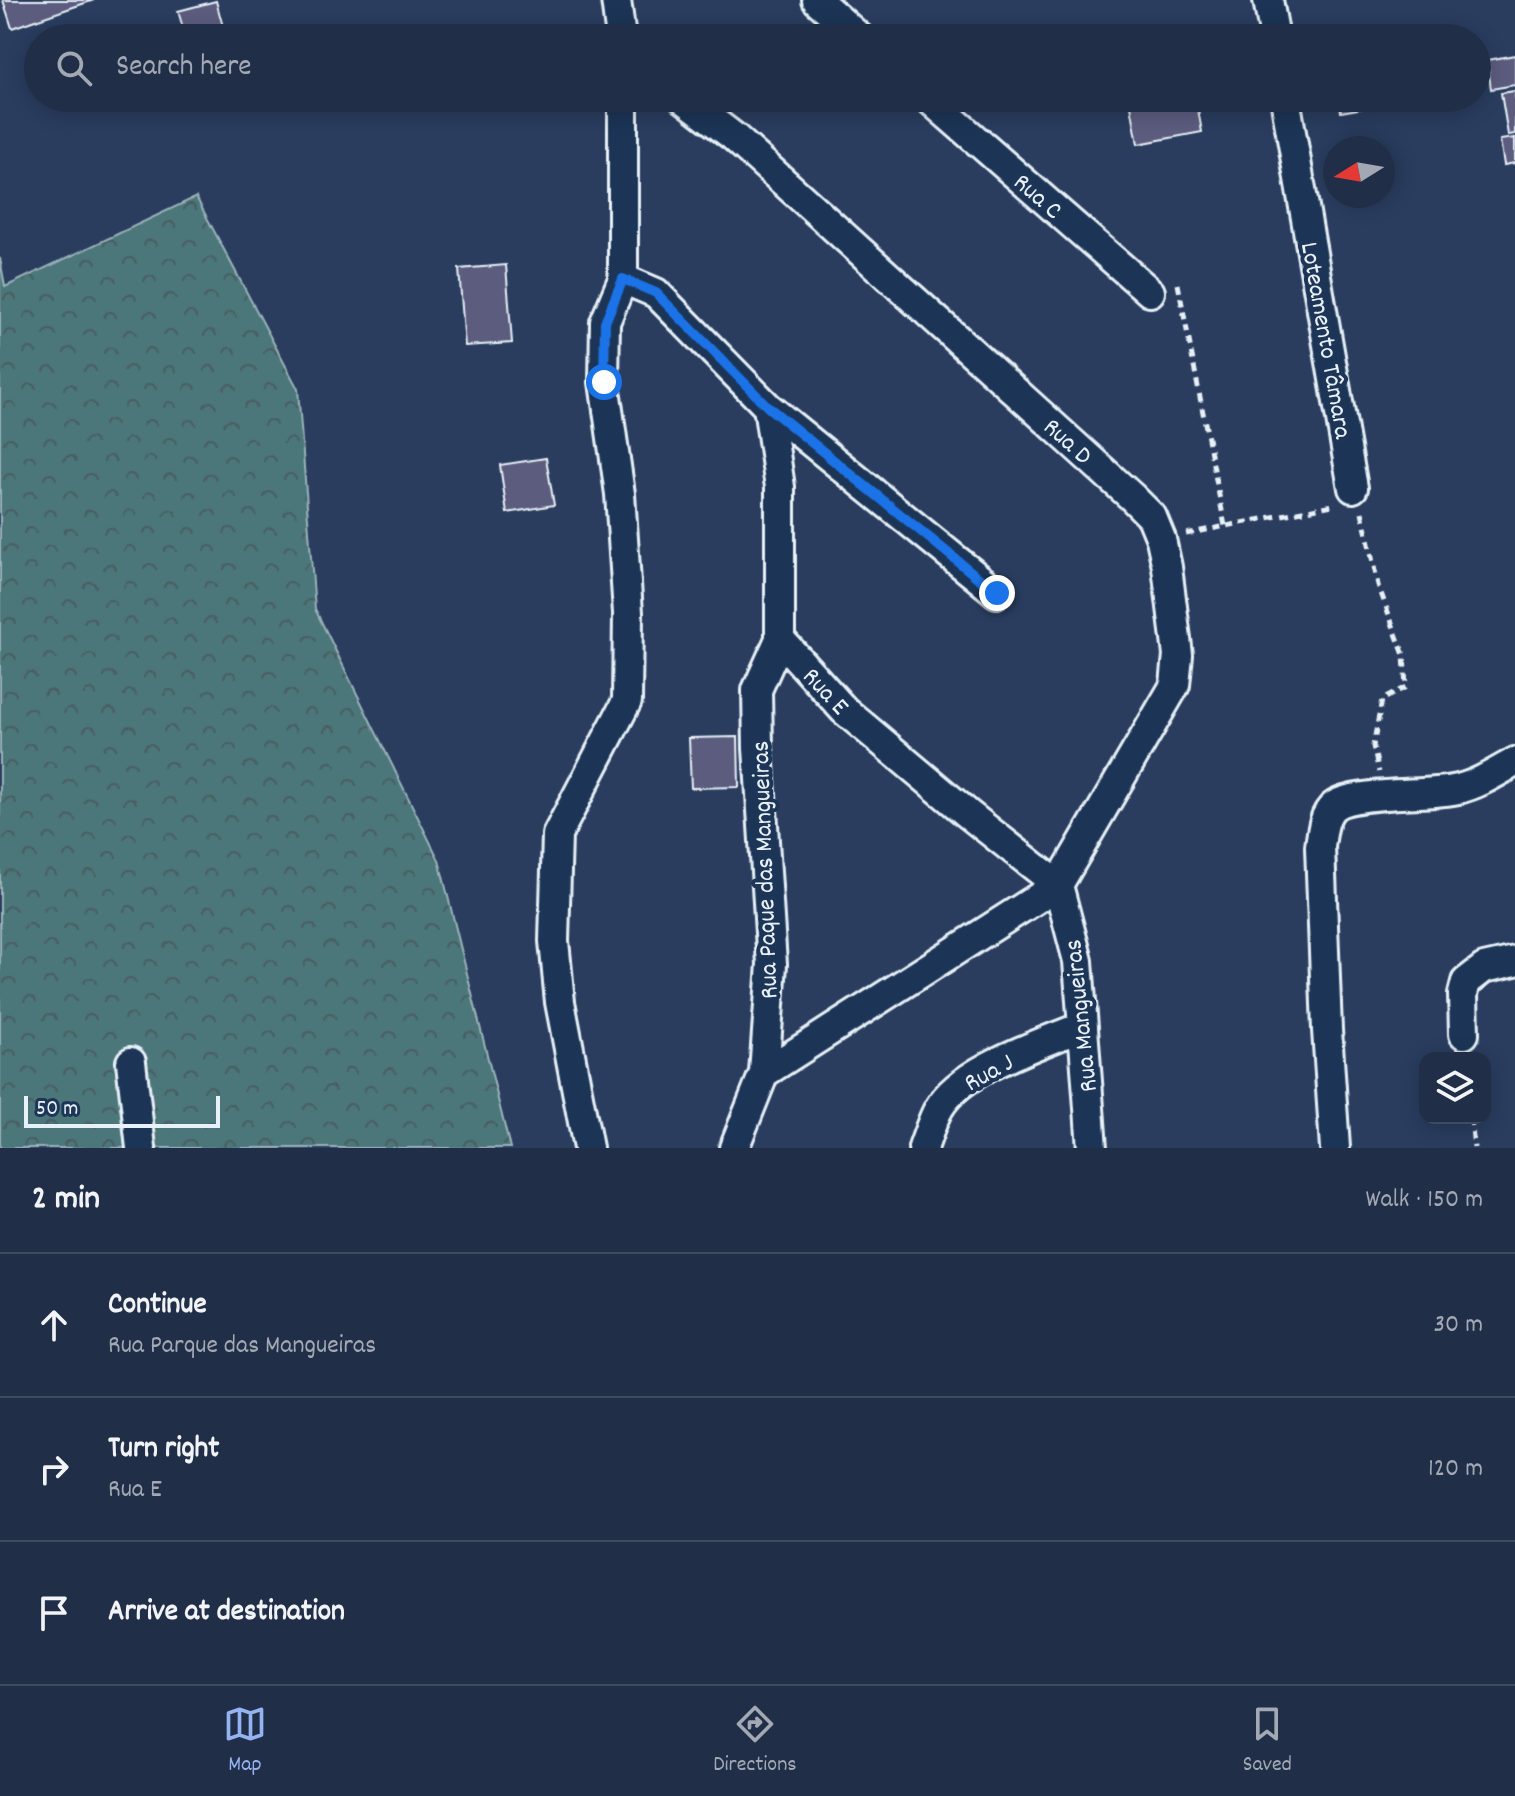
<!DOCTYPE html>
<html lang="en">
<head>
<meta charset="utf-8">
<style>
  :root { --surface:#202e47; --page:#28364e; --text:#f1f3f6; --muted:#a2a8b4; --line:#3d4a60; --accent:#95b2f1 }
  body { margin:0; font-family:Dekko,sans-serif; background:var(--page); color:var(--text) }
  .controls { position:absolute; right:24px; bottom:24px; display:grid; overflow:hidden; border-radius:16px; box-shadow:0 4px 20px #0003 }
  .controls button { width:72px; height:72px; display:grid; place-items:center; padding:0; border:0; border-bottom:2px solid var(--line); background:var(--surface); color:var(--text); font:40px sans-serif }
  .compass { position:absolute; left:1323px; top:136px; width:72px; height:72px; border-radius:50%; background:var(--surface); box-shadow:0 4px 20px #0003; rotate:259deg }
  .scale { position:absolute; left:24px; bottom:20px; width:196px; box-sizing:border-box; padding-left:8px; border:4px solid #e8f1f8; border-top:0; font-size:22px; line-height:28px; white-space:nowrap; color:#e8f1f8; -webkit-text-stroke:6px #1d3557; paint-order:stroke }
  .stop { position:absolute; width:24px; height:24px; margin:-18px; border:6px solid #1a73e8; border-radius:50%; background:#fff }
  .stop.end { background:#1a73e8; border-color:#fff; box-shadow:0 2px 8px #0008 }
  .list { margin:0; padding:0; list-style:none }
  h2 { display:flex; justify-content:space-between; align-items:center; height:104px; margin:0; padding:0 32px; font-size:34px }
  h2 small { font-size:26px; font-weight:400; color:var(--muted) }
  .list li { display:grid; grid-template-columns:52px 1fr auto; gap:24px; align-items:center; box-sizing:border-box; height:144px; padding:0 32px; border-top:2px solid var(--line) }
  .list b { display:block; font-size:30px; white-space:nowrap }
  .list p { margin:0; font-size:26px; white-space:nowrap; color:var(--muted) }
  .list em { font-size:26px; font-style:normal; color:var(--muted) }
  .icon { flex:none; width:44px; height:44px; fill:none; stroke:currentColor; stroke-width:2; stroke-linecap:round; stroke-linejoin:round }
  .map { position:relative; flex:none; width:1515px; height:1148px; overflow:hidden }
  .search { position:absolute; background:var(--surface); box-shadow:0 4px 20px #0003; left:24px; right:24px; top:24px; height:88px; display:flex; align-items:center; gap:20px; box-sizing:border-box; padding:0 28px; border-radius:44px; color:var(--muted); font-size:30px }
  .sheet { height:536px; background:var(--surface) }
  nav { display:flex; justify-content:space-around; align-items:center; box-sizing:border-box; height:112px; border-top:2px solid var(--line); background:var(--surface); font-size:22px; color:var(--muted) }
  nav a { display:grid; justify-items:center; gap:4px }
  nav .on { color:var(--accent) }
  .map>svg:first-child { display:block }
  .forest { fill:url(#forest-crowns); stroke:#9ab4b9; stroke-width:2 }
  .building { fill:#5c5c7f; stroke:#e8f1f8; stroke-width:2 }
  .lines { fill:none; stroke-linecap:round; stroke-linejoin:round }
  .minor-casing { stroke:#e8f1f8; stroke-width:34 }
  .path { stroke:#e8f1f8; stroke-width:5; stroke-dasharray:8 6; stroke-linecap:butt }
  .minor { stroke:#1d3557; stroke-width:28 }
  .route { stroke:#1a73e8; stroke-width:10 }
  .labels { text-anchor:middle; stroke-width:8; stroke-linejoin:round; paint-order:stroke }
  .street-label { font-size:26px; fill:#e8f1f8; stroke:#1d3557 }
</style>
</head>
<body>
<div class="map">
<svg width="1515" height="1148" viewBox="0 0 1515 1148">
  <defs>
    <pattern id="forest-crowns" width="20" height="18" patternUnits="userSpaceOnUse" patternTransform="scale(2)"><rect width="20" height="18" fill="#4c767a"/><path d="M2 6a3 3 0 1 1 6 0M12 15a3 3 0 1 1 6 0" fill="none" stroke="#495d60"/></pattern>
  </defs>
  <rect width="100%" height="100%" fill="#2a3d5f"/>
  <filter id="ink" filterUnits="userSpaceOnUse"><feTurbulence type="fractalNoise" baseFrequency=".0125" numOctaves="2"/><feDisplacementMap in="SourceGraphic" scale="16" xChannelSelector="R" yChannelSelector="G"/><feConvolveMatrix kernelMatrix="1 2 1 2 8 2 1 2 1" color-interpolation-filters="sRGB"/></filter>
  <g filter="url(#ink)">
    <!-- forest -->
    <path class="forest" d="M 196,197 L 298,389 L 315,609 L 439,860 L 510,1148 L 0,1148 L 0,258 L 5,287 Z"/>
    <!-- building -->
    <path class="building" d="M 3,0 L 94,0 L 12,28 Z
      M 216,1 L 225,34 L 209,38 L 186,38 L 178,11 Z
      M 1515,55 L 1515,85 L 1491,89 L 1487,60 Z
      M 1515,91 L 1515,134 L 1508,135 L 1501,93 Z
      M 1142,98 L 1196,98 L 1202,132 L 1138,144 L 1130,100 Z
      M 1339,98 L 1390,98 L 1391,103 L 1341,112 Z
      M 1515,138 L 1515,163 L 1504,165 L 1500,140 Z
      M 506,265 L 512,343 L 465,346 L 459,269 Z
      M 546,458 L 554,505 L 507,513 L 500,465 Z
      M 738,737 L 739,787 L 691,788 L 689,738 Z"/>
    <g class="lines">
      <!-- minor casing -->
      <g class="minor-casing">
        <path id="minor" d="M 616,0 L 621,38
          M 817,0 L 860,38
          M 1268,0 L 1275,38
          M 623,98 L 623,279 L 656,293 L 768,407 L 997,593
          M 683,98 L 734,137 L 1132,497 L 1152,517 L 1161,539 L 1167,567 L 1178,655 L 1175,685 L 1058,885 L 764,1073
          M 928,98 L 1150,292
          M 1285,98 L 1353,488
          M 768,407 L 780,487 L 780,639 L 844,710 L 968,814 L 1058,885
          M 1058,885 L 1078,961 L 1092,1148
          M 1464,1034 L 1463,994 L 1466,982 L 1484,968 L 1515,961
          M 131,1062 L 141,1148
          M 588,1148 L 560,1002 L 554,941 L 557,835 L 627,701 L 628,613 L 620,494 L 604,382 L 605,322 L 623,279
          M 734,1148 L 764,1073 L 772,964 L 758,748 L 757,690 L 780,639
          M 923,1148 C 928,1135 932,1120 939,1108 C 962,1068 1042,1044 1083,1026
          M 1335,1148 L 1327,1030 L 1320,847 C 1322,833 1323,815 1334,806 C 1354,791 1430,796 1458,789 C 1479,784 1497,772 1515,762"/>
      </g>
      <!-- path -->
      <path class="path" d="M 1178,284 L 1225,526
        M 1362,512 L 1378,585 L 1404,655 L 1406,687 L 1382,700 L 1373,746 L 1379,772
        M 1186,534 L 1333,505
        M 1471,1118 L 1474,1148"/>
      <!-- minor -->
      <use href="#minor" class="minor"/>
    </g>
  </g>
  <g class="lines" filter="url(#ink)">
    <!-- route -->
    <path class="route" d="M 604,382 L 605,322 L 623,279 L 656,293 L 768,407 L 997,593"/>
  </g>
  <g class="labels">
    <!-- street labels -->
    <g class="street-label">
      <text transform="translate(1039 195) rotate(41)" y="9">Rua C</text>
      <text transform="translate(1328 340) rotate(80)" y="9">Loteamento Tâmara</text>
      <text transform="translate(1069 440) rotate(42)" y="9">Rua D</text>
      <text transform="translate(827 690) rotate(47)" y="9">Rua E</text>
      <text transform="translate(763 870) rotate(-92)" y="9">Rua Paque das Mangueiras</text>
      <text transform="translate(1079 1016) rotate(-96)" y="9">Rua Mangueiras</text>
      <text transform="translate(988 1071) rotate(-29)" y="9">Rua J</text>
    </g>
  </g>
</svg>
<div class="controls">
<button><svg class="icon" aria-label="layers" viewBox="0 0 24 24"><path d="M12 4l9 5-9 5-9-5zM3 14l9 5 9-5"/></svg></button>
</div>
<svg class="compass" viewBox="-18 -18 36 36"><path d="M0-13l5 13h-10z" fill="#e53935"/><path d="M0 13l5-13h-10z" fill="#a2a8b4"/></svg>
<div class="scale">50 m</div>
<div class="stop" style="left:604px;top:382px"></div>
<div class="stop end" style="left:997px;top:593px"></div>
<div class="search"><svg class="icon" aria-label="search" viewBox="0 0 24 24"><circle cx="10" cy="10" r="6"/><path d="M15 15l6 6"/></svg>Search here</div>
</div>
<section class="sheet">
<h2>2 min<small>Walk · 150 m</small></h2>
<ul class="list">
<li><svg class="icon" aria-label="ahead" viewBox="0 0 24 24"><path d="M12 20V5M6 11l6-6 6 6"/></svg><div><b>Continue</b><p>Rua Parque das Mangueiras</p></div><em>30 m</em></li>
<li><svg class="icon" aria-label="right" viewBox="0 0 24 24"><path d="M7 20v-9h11M14 6l5 5-5 5"/></svg><div><b>Turn right</b><p>Rua E</p></div><em>120 m</em></li>
<li><svg class="icon" aria-label="arrive" viewBox="0 0 24 24"><path d="M6 21V4h12l-3 4 3 4H6"/></svg><div><b>Arrive at destination</b></div></li>
</ul>
</section>
<nav>
<a class="on"><svg class="icon" aria-label="map" viewBox="0 0 24 24"><path d="M3 6l6-2 6 2 6-2v14l-6 2-6-2-6 2zM9 4v14M15 6v14"/></svg>Map</a>
<a><svg class="icon" aria-label="directions" viewBox="0 0 24 24"><path d="M12 3l9 9-9 9-9-9zM9 14v-3h6M13 9l2 2-2 2"/></svg>Directions</a>
<a><svg class="icon" aria-label="saved" viewBox="0 0 24 24"><path d="M7 4h10v16l-5-4-5 4z"/></svg>Saved</a>
</nav>
</body>
</html>
